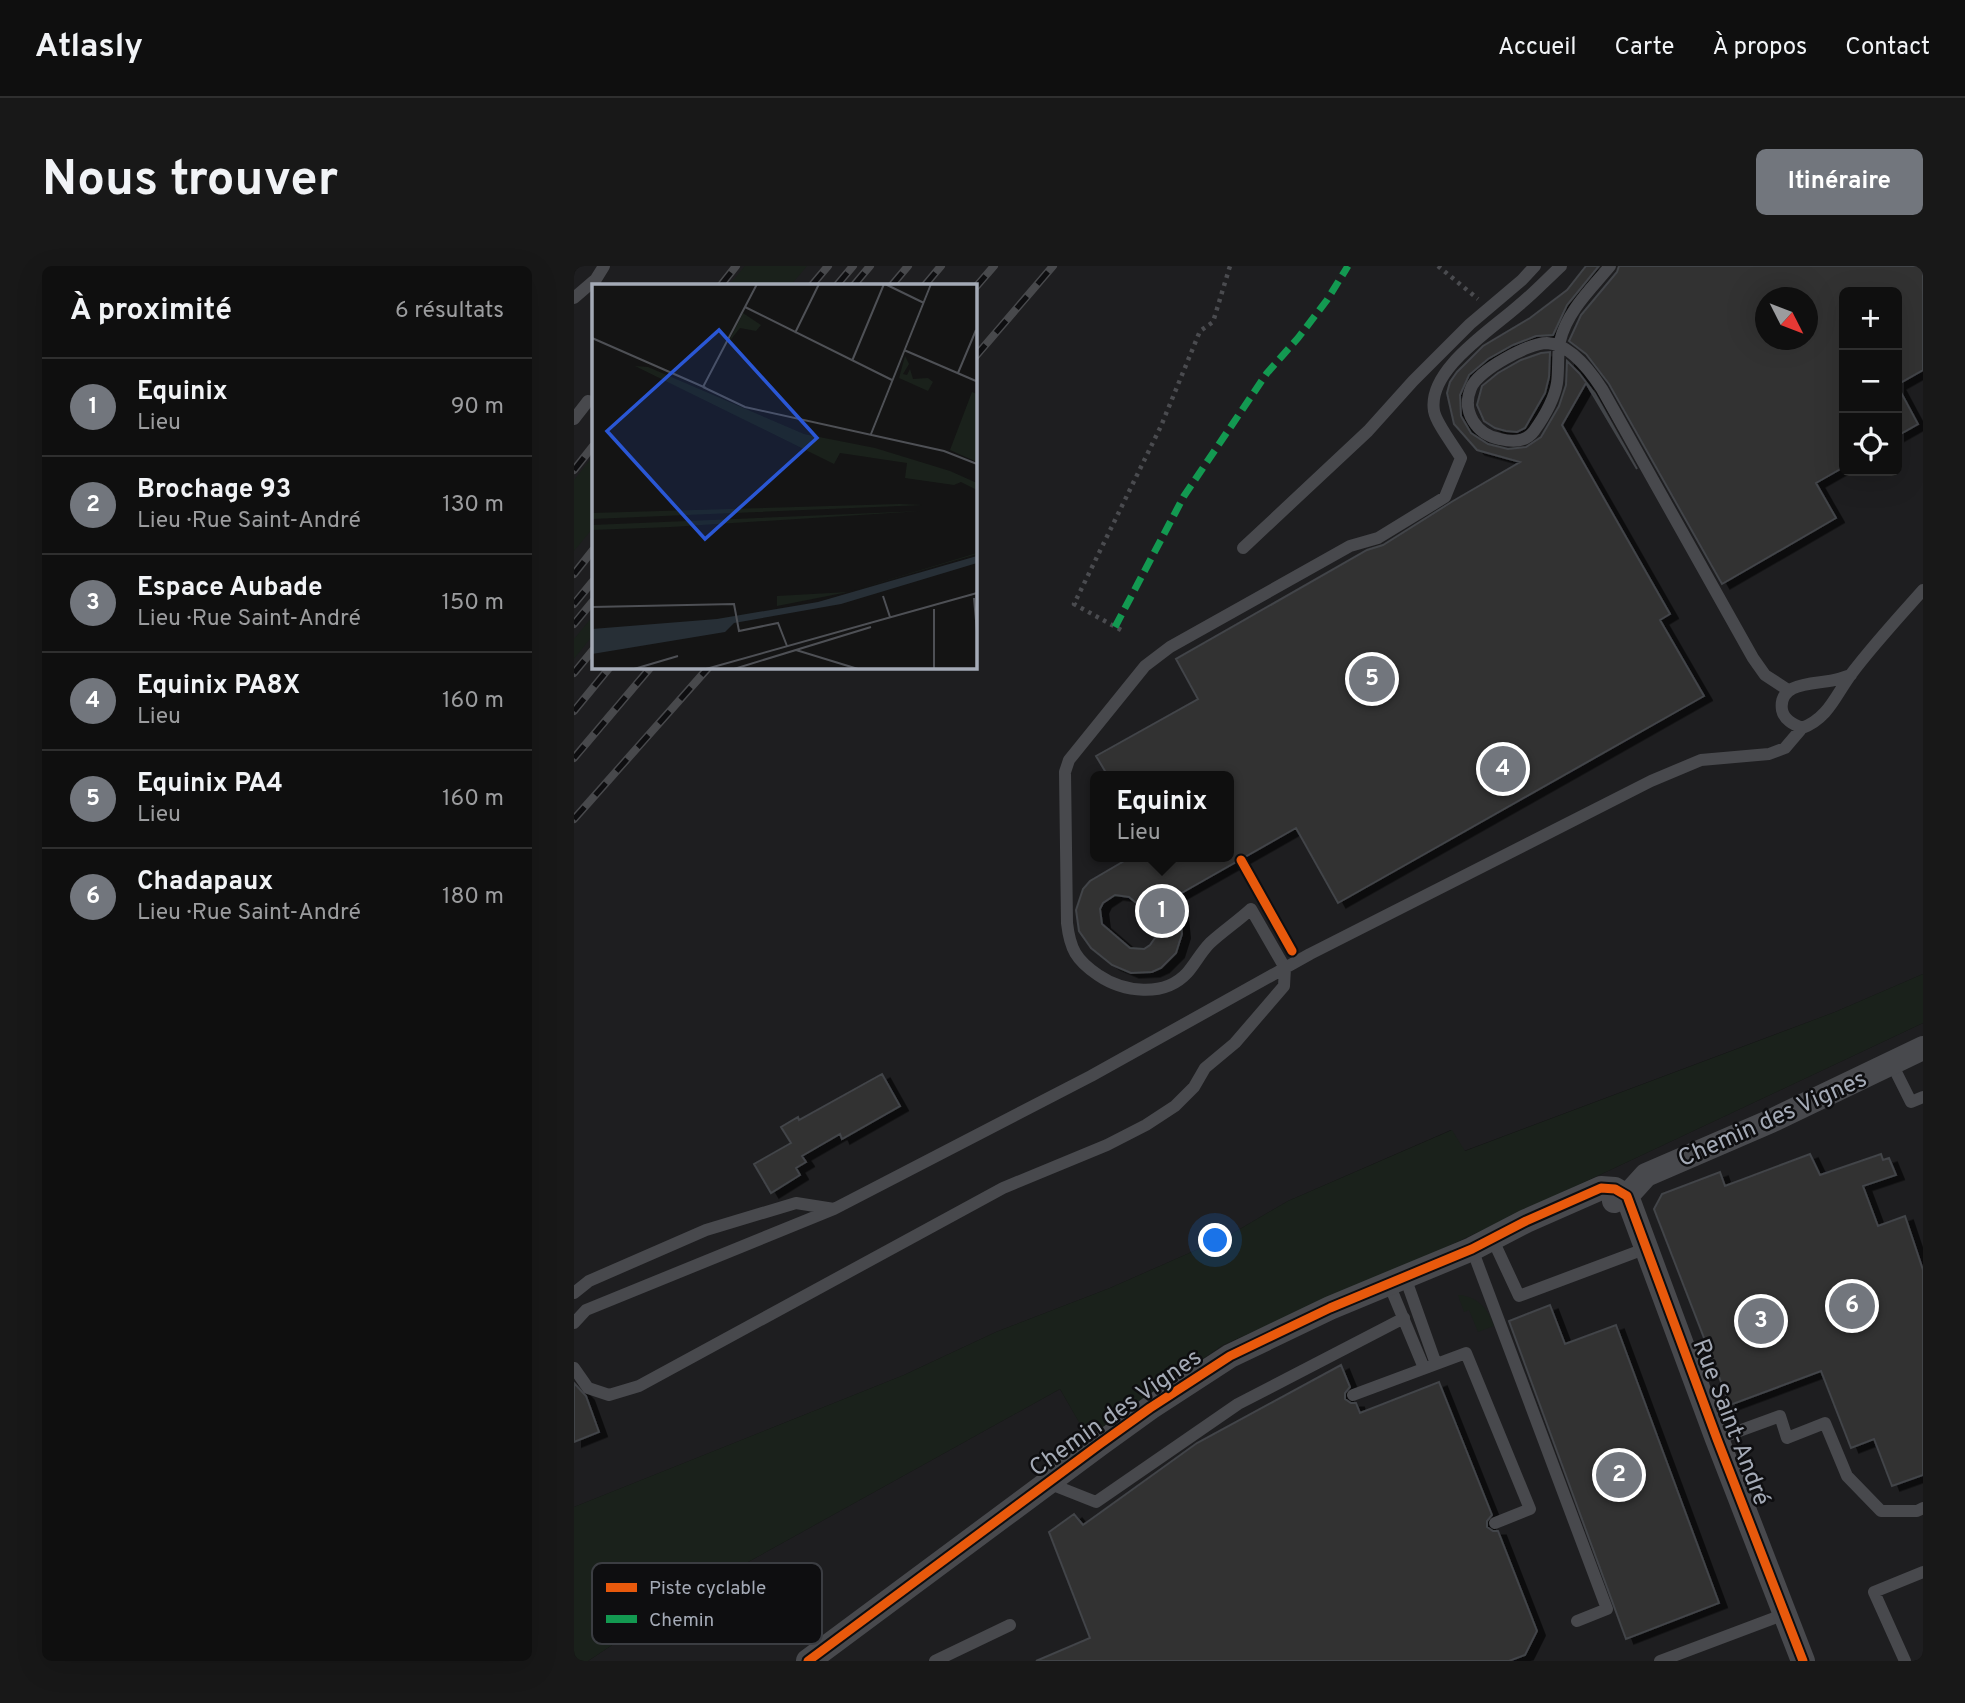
<!DOCTYPE html>
<html lang="fr">
<head>
<meta charset="utf-8">
<style>
  :root { --surface:#0f0f0f; --page:#181818; --text:#f1f3f6; --muted:#9b9c9e; --line:#2f2f2f; --accent:#72767d }
  body { margin:0; font-family:Overpass,sans-serif; background:var(--page); color:var(--text) }
  .controls { position:absolute; right:21px; top:21px; display:grid; overflow:hidden; border-radius:10px; box-shadow:0 7px 28px #0002 }
  .controls button { width:63px; height:63px; display:grid; place-items:center; padding:0; border:0; border-bottom:2px solid var(--line); background:var(--surface); color:var(--text); font:35px sans-serif }
  .compass { position:absolute; left:1181px; top:21px; width:63px; height:63px; border-radius:50%; background:var(--surface); box-shadow:0 7px 28px #0002; rotate:132deg }
  .you { position:absolute; left:642px; top:975px; width:24px; height:24px; margin:-18px; border:5px solid #fff; border-radius:50%; background:#1a73e8; box-shadow:0 0 0 10px #1a73e833 }
  .badge { display:grid; place-items:center; width:46px; height:46px; border-radius:50%; background:var(--accent); color:#fff; font-size:23px; font-weight:700 }
  .pin { position:absolute; translate:-50% -50%; border:4px solid #fff; box-shadow:0 2px 7px #0006 }
  .popup { position:absolute; left:516px; top:505px; width:144px; height:91px; box-sizing:border-box; display:grid; place-content:center; border-radius:10px; background:var(--surface); filter:drop-shadow(0 2px 5px #0005); font-size:23px; white-space:nowrap; color:var(--muted) }
  .popup b { font-size:26px; color:var(--text) }
  .popup::after { content:''; position:absolute; left:50%; top:100%; margin-left:-14px; border:14px solid transparent; border-top-color:var(--surface) }
  .list { margin:0; padding:0; list-style:none }
  h2 { display:flex; justify-content:space-between; align-items:center; height:91px; margin:0; padding:0 28px; font-size:30px }
  h2 small { font-size:23px; font-weight:400; color:var(--muted) }
  .list li { display:grid; grid-template-columns:46px 1fr auto; gap:21px; align-items:center; box-sizing:border-box; height:98px; padding:0 28px; border-top:2px solid var(--line) }
  .list b { display:block; font-size:26px; white-space:nowrap }
  .list p { margin:0; font-size:23px; white-space:nowrap; color:var(--muted) }
  .list em { font-size:23px; font-style:normal; color:var(--muted) }
  .icon { flex:none; width:38px; height:38px; fill:none; stroke:currentColor; stroke-width:2; stroke-linecap:round; stroke-linejoin:round }
  .map { position:relative; flex:none; width:1349px; height:1395px; overflow:hidden; border-radius:10px }
  header { display:flex; align-items:center; gap:42px; box-sizing:border-box; height:98px; padding:0 35px; background:var(--surface); border-bottom:2px solid var(--line) }
  header strong { font-size:33px }
  nav { display:flex; gap:38px; margin-inline-start:auto; font-size:24px }
  .intro { display:flex; align-items:center; justify-content:space-between; box-sizing:border-box; height:168px; padding:0 42px }
  h1 { margin:0; font-size:49px }
  .button { padding:18px 32px; border-radius:10px; background:var(--accent); color:#fff; font-size:24px; font-weight:700 }
  main { display:flex; gap:42px; padding:0 42px }
  aside { flex:1; background:var(--surface); border-radius:10px; box-shadow:0 7px 28px #0002 }
  .map>svg:first-child { display:block }
  .built { fill:#1e1e20; fill-rule:evenodd }
  .green { fill:#1a211b }
  .building { fill:#323233; stroke:#424448; stroke-width:2; fill-rule:evenodd; filter:url(#shadow) }
  .lines { fill:none; stroke-linecap:round; stroke-linejoin:round }
  .path { stroke:#4a4b4f; stroke-width:4.5; stroke-dasharray:3.5 5; stroke-linecap:butt }
  .lane { stroke:#48494d; stroke-width:12 }
  .street { stroke:#48494d; stroke-width:24 }
  .rail-casing { stroke:#48494c; stroke-width:8 }
  .rail { stroke:#0e0e10; stroke-width:5; stroke-dasharray:16; stroke-linecap:butt }
  .quiet { stroke:#139951; stroke-width:7; stroke-dasharray:14 7; stroke-linecap:butt }
  .cycleway-casing { stroke:#0e0e10; stroke-width:13 }
  .cycleway { stroke:#e8590c; stroke-width:9 }
  .labels { text-anchor:middle; stroke-width:5; stroke-linejoin:round; paint-order:stroke }
  .street-label { font-size:24px; fill:#a4aab6; stroke:#0e0e10 }
  .inset-road { fill:none; stroke:#4e5055; stroke-width:2 }
  .view { fill:#2a57d5; fill-opacity:0.15; stroke:#2a57d5; stroke-width:3.5 }
  .inset-edge { fill:none; stroke:#a4aab6; stroke-width:3.5 }
  .key { fill:#0e0e10; stroke:#3b3d42; stroke-width:2 }
  .key-label { font-size:19px; fill:#a4aab6 }
</style>
</head>
<body>
<header>
<strong>Atlasly</strong>
<nav><a>Accueil</a><a>Carte</a><a>À propos</a><a>Contact</a></nav>
</header>
<div class="intro"><h1>Nous trouver</h1><a class="button">Itinéraire</a></div>
<main>
<aside>
<h2>À proximité<small>6 résultats</small></h2>
<ul class="list">
<li><span class="badge">1</span><div><b>Equinix</b><p>Lieu</p></div><em>90 m</em></li>
<li><span class="badge">2</span><div><b>Brochage 93</b><p>Lieu · Rue Saint-André</p></div><em>130 m</em></li>
<li><span class="badge">3</span><div><b>Espace Aubade</b><p>Lieu · Rue Saint-André</p></div><em>150 m</em></li>
<li><span class="badge">4</span><div><b>Equinix PA8X</b><p>Lieu</p></div><em>160 m</em></li>
<li><span class="badge">5</span><div><b>Equinix PA4</b><p>Lieu</p></div><em>160 m</em></li>
<li><span class="badge">6</span><div><b>Chadapaux</b><p>Lieu · Rue Saint-André</p></div><em>180 m</em></li>
</ul>
</aside>
<div class="map">
<svg width="1349" height="1395" viewBox="0 0 1349 1395">
  <defs>
    <filter id="shadow"><feDropShadow dx="8" dy="4.5" stdDeviation="0" flood-color="#0009"/></filter>
  </defs>
  <rect width="100%" height="100%" fill="#141414"/>
  <!-- built -->
  <path class="built" d="M 0,0 L 1349,0 L 1349,708 L 1261,746 L 890,885 L 877,864 L 714,935 L 654,970 L 536,1022 L 422,1066 L 330,1109 L 0,1241 ZM 19,19 L 401,19 L 401,401 L 19,401 ZM 1270,26 L 1323,26 L 1323,205 L 1270,205 ZM 1192,32 L 1234,32 L 1234,74 L 1192,74 ZM 522,510 L 654,510 L 654,591 L 522,591 Z
    M 1349,757 L 1349,1395 L 14,1395 L 111,1331 L 486,1123 L 514,1171 L 649,1079 L 864,985 Z"/>
  <!-- green -->
  <path class="green" d="M 171,0 L 233,0 L 217,19 L 155,19 Z
    M 19,190 L 19,262 L 0,285 L 0,214 Z
    M 19,350 L 19,369 L 0,393 L 0,373 Z
    M 1349,708 L 1349,757 L 864,985 L 649,1079 L 514,1172 L 486,1123 L 111,1331 L 14,1395 L 0,1395 L 0,1241 L 330,1109 L 422,1066 L 536,1022 L 654,970 L 714,935 L 878,864 L 891,885 L 1261,746 Z
    M 884,1029 C 903,1030 914,1042 920,1060 L 904,1066 L 895,1044 L 890,1046 Z"/>
  <!-- building -->
  <path class="building" d="M 1012,0 L 1025,0 L 993,39 L 979,69 L 962,70 L 939,79 L 914,93 L 895,109 L 886,129 L 887,150 L 897,167 L 914,178 L 934,183 L 952,181 L 967,171 L 985,140 L 992,119 L 993,95 L 1005,107 L 1021,128 L 1063,203 L 1012,117 L 988,159 L 1096,348 L 1086,354 L 1130,430 L 764,637 L 722,562 L 597,633 L 606,647 L 608,668 L 602,687 L 587,702 L 578,706 L 557,707 L 538,699 L 517,682 L 505,665 L 502,644 L 509,623 L 516,615 L 557,591 L 654,591 L 654,510 L 534,510 L 522,490 L 624,433 L 602,393 L 793,284 L 809,279 L 879,235 L 946,196 L 903,184 L 880,158 L 873,127 L 876,116 L 883,106 L 909,80 L 956,52 L 993,24 ZM 541,629 L 555,631 L 578,650 L 581,655 L 583,669 L 576,679 L 570,683 L 556,682 L 528,658 L 526,643 L 529,637 Z
    M 1045,0 L 1349,0 L 1349,104 L 1323,119 L 1344,158 L 1323,170 L 1323,26 L 1270,26 L 1270,201 L 1242,217 L 1262,252 L 1148,318 L 1035,118 L 1012,88 L 995,75 L 1007,49 L 1043,6 ZM 1192,32 L 1234,32 L 1234,74 L 1192,74 Z
    M 976,86 L 975,111 L 971,127 L 951,162 L 943,166 L 932,165 L 921,162 L 910,155 L 903,139 L 908,120 L 924,107 L 947,94 L 967,87 Z
    M 308,808 L 326,840 L 268,873 L 266,868 L 228,890 L 232,896 L 222,902 L 226,909 L 197,927 L 180,898 L 217,877 L 207,861 L 224,851 L 225,854 Z
    M 1236,888 L 1246,909 L 1307,888 L 1309,894 L 1315,892 L 1322,909 L 1289,920 L 1304,960 L 1331,950 L 1349,1004 L 1349,1209 L 1318,1220 L 1300,1173 L 1277,1182 L 1247,1105 L 1156,1139 L 1080,943 L 1088,928 L 1146,906 L 1151,920 Z
    M 976,1039 L 991,1078 L 1042,1059 L 1145,1337 L 1052,1373 L 935,1055 Z
    M 767,1099 L 776,1121 L 771,1127 L 771,1133 L 777,1137 L 782,1137 L 786,1147 L 865,1116 L 918,1249 L 913,1255 L 913,1261 L 919,1265 L 924,1265 L 963,1365 L 951,1389 L 935,1395 L 462,1395 L 516,1372 L 475,1266 L 500,1248 L 509,1259 L 623,1177 Z
    M 0,1117 L 12,1130 L 25,1166 L 0,1176 Z"/>
  <g class="lines">
    <!-- path -->
    <path class="path" d="M 864,0 L 904,33
      M 547,364 L 500,338 L 587,160 L 626,65 L 639,56 L 656,0
      M 667,594 L 688,628"/>
    <!-- lane -->
    <path class="lane" d="M 1036,0 C 1018,22 993,45 986,75 C 983,88 985,103 983,117 C 980,135 970,151 960,165 C 952,176 938,176 926,173 C 903,169 887,146 897,122 C 904,104 955,77 973,77 C 997,78 1017,106 1028,123 L 1179,392 L 1191,409 L 1214,424
      M 0,32 L 22,13 L 30,0
      M 0,153 L 14,135
      M 669,282 L 794,165 L 839,115 L 896,58 L 948,14 L 961,0
      M 1277,409 C 1270,411 1263,414 1255,415 C 1237,418 1204,417 1208,444 C 1210,454 1219,458 1228,462 C 1255,452 1262,428 1278,407 C 1300,378 1325,351 1349,324
      M 1318,798 L 1337,836 L 1349,831
      M 918,972 L 945,1030 L 1073,982
      M 898,983 L 1033,1343 L 1003,1355
      M 831,1011 L 862,1098
      M 815,1018 L 850,1102
      M 0,1027 L 15,1015 L 132,964 L 222,937 L 260,943
      M 0,1057 L 12,1044 L 260,943 L 517,810 L 736,688 L 1077,515 L 1127,494 L 1195,488 L 1211,482 L 1228,462
      M 0,1102 L 14,1122 L 35,1129 L 65,1120 L 429,922 L 533,879 L 572,859 L 601,840 L 620,821 L 631,802 L 661,777 L 710,720 L 711,702 L 677,643 C 664,655 649,665 636,677 C 627,686 621,698 613,707 C 590,732 549,726 524,709 C 502,694 496,683 493,657 L 491,506 L 495,494 L 571,400 L 596,381 L 776,280 L 804,272 L 871,231 L 887,192 C 880,180 862,157 860,145 C 853,104 917,64 944,40 C 959,28 973,13 987,0
      M 779,1129 L 892,1087 L 956,1243 L 921,1257
      M 1143,1173 L 1206,1150 L 1213,1172 L 1251,1157 L 1273,1210 L 1307,1245 L 1343,1245 L 1349,1242
      M 474,1217 L 522,1236 L 664,1138 L 830,1052
      M 361,1395 L 436,1359
      M 1086,1395 L 1211,1348
      M 1331,1395 L 1300,1326 L 1349,1306"/>
    <!-- street -->
    <path class="street" d="M 1053,930 L 1143,1173 L 1229,1395
      M 1040,935 L 1053,930 L 1072,909 L 1197,855 L 1349,782
      M 234,1395 L 526,1178 L 576,1142 L 656,1090 L 756,1042 L 898,983 L 952,955 L 1027,922 L 1041,923 L 1053,930"/>
    <!-- rail casing -->
    <g class="rail-casing">
      <path id="rail" d="M 147,19 L 162,0
        M 238,19 L 254,0
        M 263,19 L 279,0
        M 280,19 L 296,0
        M 318,19 L 334,0
        M 351,19 L 367,0
        M 401,22 L 420,0
        M 401,91 L 479,0
        M 0,204 L 19,180
        M 0,308 L 19,284
        M 0,338 L 19,315
        M 0,358 L 19,335
        M 0,407 L 19,384
        M 0,445 L 36,401
        M 0,492 L 77,401
        M 0,553 L 135,401"/>
    </g>
    <!-- rail -->
    <use href="#rail" class="rail"/>
    <!-- quiet -->
    <path class="quiet" d="M 541,361 L 610,230 L 693,107 L 724,72 L 753,34 L 774,0"/>
    <!-- cycleway casing -->
    <g class="cycleway-casing">
      <path id="cycleway" d="M 667,594 L 718,685
        M 234,1395 L 526,1178 L 576,1142 L 656,1090 L 756,1042 L 898,983 L 952,955 L 1027,922 L 1041,923 L 1053,930 L 1143,1173 L 1229,1395"/>
    </g>
    <!-- cycleway -->
    <use href="#cycleway" class="cycleway"/>
  </g>
  <g class="labels">
    <!-- street labels -->
    <g class="street-label">
      <text transform="translate(1198 852) rotate(-24)" y="8">Chemin des Vignes</text>
      <text transform="translate(541 1146) rotate(-35)" y="8">Chemin des Vignes</text>
      <text transform="translate(1158 1156) rotate(69)" y="8">Rue Saint-André</text>
    </g>
  </g>
  <!-- overview -->
  <g transform="translate(18 18)">
    <rect width="385" height="385" fill="#141414"/>
    <path d="M 151,29 L 169,41 L 164,47 L 148,44 L 136,59 ZM 313,72 L 317,80 L 311,90 L 315,91 L 318,85 L 321,95 L 336,94 L 341,98 L 336,107 L 307,94 ZM 43,82 L 56,83 L 212,150 L 283,164 L 358,187 L 385,199 L 385,206 L 369,198 L 362,201 L 313,194 L 315,179 L 248,169 L 242,180 ZM 380,108 L 385,110 L 385,178 L 358,166 ZM 307,220 L 331,221 L 0,235 L 0,229 ZM 330,227 L 79,243 L 0,246 L 0,241 ZM 385,269 L 385,270 L 361,277 L 256,308 L 185,322 L 185,312 L 256,308 Z" fill="#1a211b"/>
    <path d="M 385,272 L 385,279 L 249,320 L 142,339 L 133,348 L 0,370 L 0,345 L 125,335 L 226,318 Z" fill="#272f36"/>
    <path class="inset-road" d="M 293,0 L 332,19M 153,23 L 300,96M 203,49 L 227,0M 0,54 L 114,104M 312,66 L 384,97M 260,77 L 292,0M 366,89 L 384,46M 111,103 L 153,123 L 352,167 L 385,180M 111,103 L 165,0M 279,150 L 339,0M 291,312 L 298,333M 382,314 L 385,348M 0,323 L 142,320 L 147,347 L 186,339 L 195,362M 204,366 L 266,385M 42,385 L 86,372M 114,385 L 385,309M 142,385 L 279,343M 342,385 L 342,325"/>
    <path class="view" d="M 127,46 L 225,154 L 113,255 L 15,147 Z"/>
    <rect width="385" height="385" class="inset-edge"/>
  </g>
  <!-- legend -->
  <rect x="18" y="1297" width="230" height="81" rx="10" class="key"/>
  <rect x="32" y="1317" width="31" height="9" fill="#e8590c"/>
  <rect x="32" y="1349" width="31" height="8" fill="#139951"/>
  <g class="key-label">
    <text x="75" y="1328">Piste cyclable</text>
    <text x="75" y="1360">Chemin</text>
  </g>
</svg>
<div class="controls">
<button>+</button>
<button>−</button>
<button><svg class="icon" aria-label="locate" viewBox="0 0 24 24"><circle cx="12" cy="12" r="6"/><path d="M12 2v4M12 18v4M2 12h4M18 12h4"/></svg></button>
</div>
<svg class="compass" viewBox="-18 -18 36 36"><path d="M0-13l5 13h-10z" fill="#e53935"/><path d="M0 13l5-13h-10z" fill="#9b9c9e"/></svg>
<div class="you"></div>
<div class="pin badge" style="left:588px;top:645px">1</div>
<div class="popup"><b>Equinix</b>Lieu</div>
<div class="pin badge" style="left:1045px;top:1209px">2</div>
<div class="pin badge" style="left:1187px;top:1055px">3</div>
<div class="pin badge" style="left:929px;top:503px">4</div>
<div class="pin badge" style="left:798px;top:413px">5</div>
<div class="pin badge" style="left:1278px;top:1040px">6</div>
</div>
</main>
</body>
</html>
